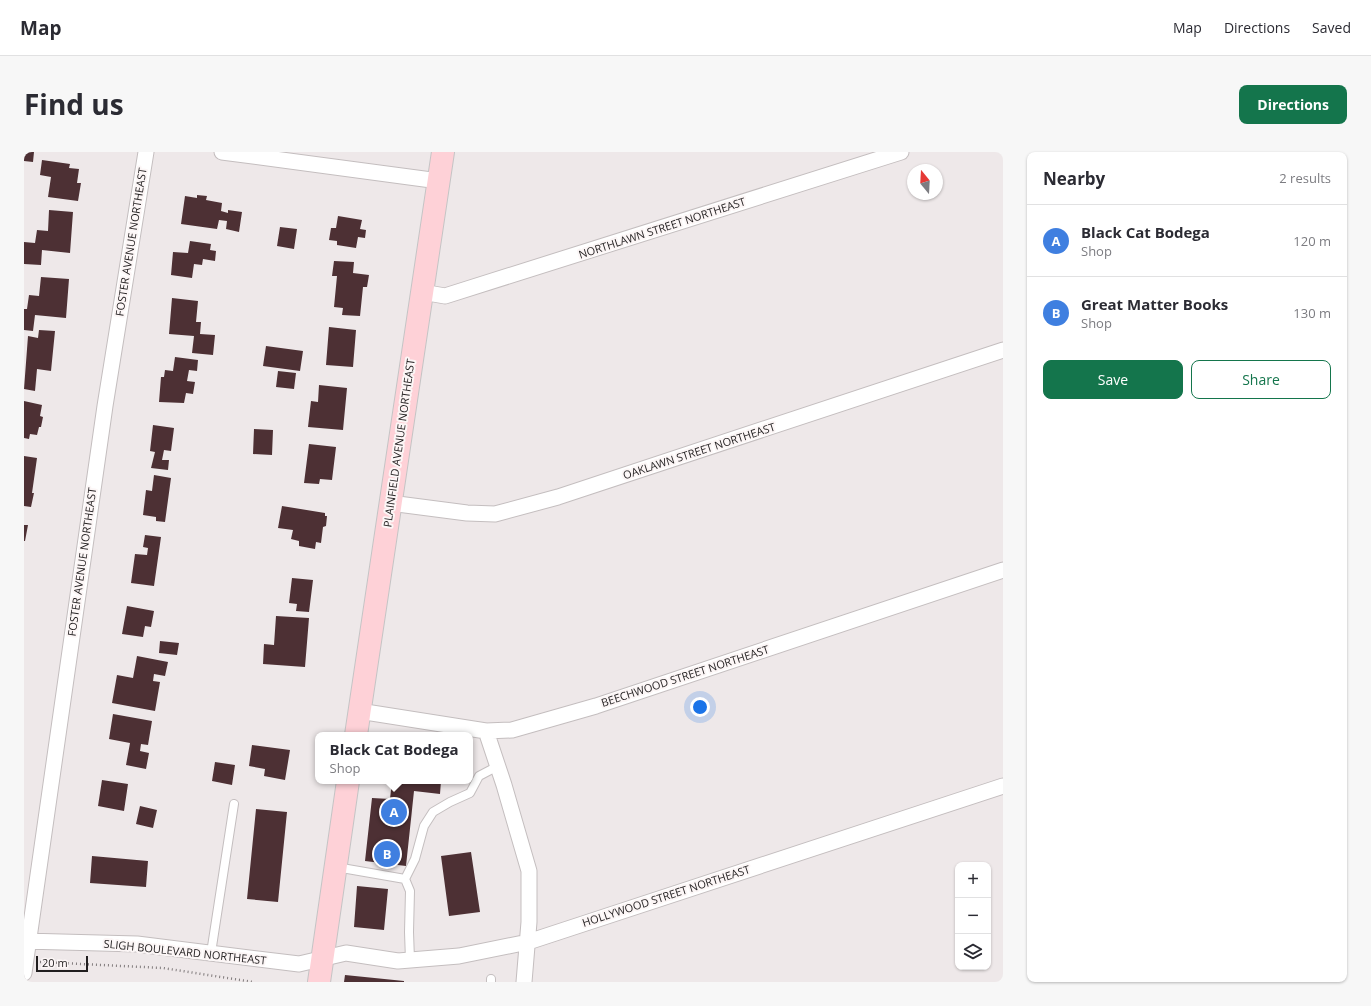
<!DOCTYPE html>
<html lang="en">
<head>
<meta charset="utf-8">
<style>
  :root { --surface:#fff; --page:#f7f7f7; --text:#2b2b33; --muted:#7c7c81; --line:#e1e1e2; --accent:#14754c }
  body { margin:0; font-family:"Open Sans",sans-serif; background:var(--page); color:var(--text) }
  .controls { position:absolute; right:12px; bottom:12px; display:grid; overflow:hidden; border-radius:8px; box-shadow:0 1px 3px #0004 }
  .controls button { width:36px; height:36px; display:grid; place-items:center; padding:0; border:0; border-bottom:1px solid var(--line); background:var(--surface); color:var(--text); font:20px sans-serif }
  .compass { position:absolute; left:883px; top:12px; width:36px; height:36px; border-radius:50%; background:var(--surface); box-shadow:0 1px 3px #0004; rotate:342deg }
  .scale { position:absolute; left:12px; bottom:10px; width:52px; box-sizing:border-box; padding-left:4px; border:2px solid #211e1f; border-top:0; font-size:11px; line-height:14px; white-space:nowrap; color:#211e1f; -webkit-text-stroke:3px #fcf6f6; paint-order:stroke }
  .you { position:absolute; left:676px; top:555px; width:14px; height:14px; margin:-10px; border:3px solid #fff; border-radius:50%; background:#1a73e8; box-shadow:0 0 0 6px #1a73e833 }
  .badge { display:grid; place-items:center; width:26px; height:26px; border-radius:50%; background:var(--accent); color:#fff; font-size:13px; font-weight:700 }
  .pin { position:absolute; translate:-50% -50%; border:2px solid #fff; box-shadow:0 1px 4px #0006 }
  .popup { position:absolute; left:291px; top:580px; width:158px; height:52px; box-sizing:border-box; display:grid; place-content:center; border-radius:8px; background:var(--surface); filter:drop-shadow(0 1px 3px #0005); font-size:13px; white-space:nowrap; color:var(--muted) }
  .popup b { font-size:15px; color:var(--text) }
  .popup::after { content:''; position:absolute; left:50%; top:100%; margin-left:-8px; border:8px solid transparent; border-top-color:var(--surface) }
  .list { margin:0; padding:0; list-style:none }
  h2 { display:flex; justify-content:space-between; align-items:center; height:52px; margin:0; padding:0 16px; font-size:17px }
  h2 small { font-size:13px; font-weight:400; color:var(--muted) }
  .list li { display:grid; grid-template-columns:26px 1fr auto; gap:12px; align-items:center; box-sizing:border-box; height:72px; padding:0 16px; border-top:1px solid var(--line) }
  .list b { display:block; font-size:15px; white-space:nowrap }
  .list p { margin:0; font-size:13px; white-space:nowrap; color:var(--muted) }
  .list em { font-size:13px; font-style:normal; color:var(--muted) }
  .actions { display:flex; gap:8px; padding:12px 16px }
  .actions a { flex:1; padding:9px 0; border:1px solid var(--accent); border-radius:8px; text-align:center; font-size:14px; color:var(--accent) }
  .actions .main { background:var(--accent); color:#fff }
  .icon { flex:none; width:22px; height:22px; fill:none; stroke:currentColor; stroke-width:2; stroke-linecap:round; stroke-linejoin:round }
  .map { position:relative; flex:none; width:979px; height:830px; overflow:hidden; border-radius:8px }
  header { display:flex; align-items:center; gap:24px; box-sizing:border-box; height:56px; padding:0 20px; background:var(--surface); border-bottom:1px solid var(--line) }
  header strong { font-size:19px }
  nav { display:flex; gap:22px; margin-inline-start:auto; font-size:14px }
  .intro { display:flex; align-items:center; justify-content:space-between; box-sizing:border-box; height:96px; padding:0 24px }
  h1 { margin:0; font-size:28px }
  .button { padding:10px 18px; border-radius:8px; background:var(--accent); color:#fff; font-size:14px; font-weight:700 }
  main { display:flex; gap:24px; padding:0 24px }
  aside { flex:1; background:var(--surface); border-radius:8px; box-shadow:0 1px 3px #0004 }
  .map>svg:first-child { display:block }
  .building { fill:#4d3034 }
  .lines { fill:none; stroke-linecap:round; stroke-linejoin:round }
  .lane-casing { stroke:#c4bebf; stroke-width:10 }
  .street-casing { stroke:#c4bebf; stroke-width:17 }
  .primary-casing { stroke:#c5c4c5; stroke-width:24 }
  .path { stroke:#807b7c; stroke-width:2.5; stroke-dasharray:1 3; stroke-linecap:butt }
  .lane { stroke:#fff; stroke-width:8 }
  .street { stroke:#fff; stroke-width:15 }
  .primary { stroke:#fed1d7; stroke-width:22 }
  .labels { text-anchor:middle; stroke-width:4; stroke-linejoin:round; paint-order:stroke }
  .street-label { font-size:11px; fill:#211e1f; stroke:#fcf6f6 }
</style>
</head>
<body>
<header>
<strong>Map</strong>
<nav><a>Map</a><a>Directions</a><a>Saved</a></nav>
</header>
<div class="intro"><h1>Find us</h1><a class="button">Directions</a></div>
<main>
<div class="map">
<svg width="979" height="830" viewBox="0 0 979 830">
  <rect width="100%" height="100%" fill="#eee8e9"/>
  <!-- building -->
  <path class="building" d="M 0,0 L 10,0 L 9,10 L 0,9 Z
    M 18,8 L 46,12 L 45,16 L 55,17 L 53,31 L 57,31 L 54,49 L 24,45 L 27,25 L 16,23 Z
    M 173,43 L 183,44 L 182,48 L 198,51 L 197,59 L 204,61 L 204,58 L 218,60 L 215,80 L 202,77 L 203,69 L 195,68 L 193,77 L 157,72 L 161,44 L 173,46 Z
    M 25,58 L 49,60 L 46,101 L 18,98 L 17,113 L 0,112 L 0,90 L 11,91 L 13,78 L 24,79 Z
    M 314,64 L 338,68 L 336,77 L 342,78 L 341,86 L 334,85 L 332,96 L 313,93 L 313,89 L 305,88 L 307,76 L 312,76 Z
    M 256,75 L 273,77 L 270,97 L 253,94 Z
    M 166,89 L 187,92 L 186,98 L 192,99 L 191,109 L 179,107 L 178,113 L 170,112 L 168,126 L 147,123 L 149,100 L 164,101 Z
    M 310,109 L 330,110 L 329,121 L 345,123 L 343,135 L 339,135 L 336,164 L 318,163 L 319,156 L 310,155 L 313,124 L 308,124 Z
    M 17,125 L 45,127 L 42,166 L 11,163 L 9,179 L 0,178 L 0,157 L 3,157 L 5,143 L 15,144 Z
    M 148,146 L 174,149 L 172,170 L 177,170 L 176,182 L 191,183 L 189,203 L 168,201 L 170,184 L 145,182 Z
    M 305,175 L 332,178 L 329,215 L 302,213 Z
    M 15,178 L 31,179 L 27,219 L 13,217 L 11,239 L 0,237 L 4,184 L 14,186 Z
    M 242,194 L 279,199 L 276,219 L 239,214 Z
    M 151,205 L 174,208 L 173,219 L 165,218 L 163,229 L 171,230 L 169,242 L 162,241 L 160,251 L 135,250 L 137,225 L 140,225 L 141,218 L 149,219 Z
    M 254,219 L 272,221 L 270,237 L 252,235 Z
    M 295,233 L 323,236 L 319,278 L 284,275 L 287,249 L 294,250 Z
    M 0,249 L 18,253 L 16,264 L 19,265 L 17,275 L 15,275 L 13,283 L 6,282 L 5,287 L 0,286 Z
    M 129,273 L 150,276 L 147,299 L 140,298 L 138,308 L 145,308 L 144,318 L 127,316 L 131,300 L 126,299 Z
    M 230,277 L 249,278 L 248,303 L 229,302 Z
    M 285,292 L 312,295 L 308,328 L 296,327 L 295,332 L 280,331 Z
    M 0,304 L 13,306 L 8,341 L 10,341 L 7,355 L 0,354 Z
    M 130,323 L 147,326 L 141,370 L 132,369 L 132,365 L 119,363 L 122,338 L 128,339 Z
    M 258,354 L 301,361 L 301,364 L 303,364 L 302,374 L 299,375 L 297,391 L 292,390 L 291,397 L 275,394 L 275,389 L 267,387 L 269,378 L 254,376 Z
    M 0,373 L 4,373 L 1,389 L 0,389 Z
    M 121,383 L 137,385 L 130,434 L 107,431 L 111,402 L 123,403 L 124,396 L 119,395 Z
    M 268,426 L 289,428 L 285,460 L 272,459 L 273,452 L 265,451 Z
    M 103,454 L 130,459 L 127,475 L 121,474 L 119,485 L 98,482 Z
    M 252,464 L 285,466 L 281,515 L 239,512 L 240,492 L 250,493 Z
    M 136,489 L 155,491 L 153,503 L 135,501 Z
    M 113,504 L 144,510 L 141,524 L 130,522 L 129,529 L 136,530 L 131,559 L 88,551 L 93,523 L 109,526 Z
    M 89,562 L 128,569 L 124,593 L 117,592 L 116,599 L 125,601 L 122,617 L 102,613 L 106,591 L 85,587 Z
    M 228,593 L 266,598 L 261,628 L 240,624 L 241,617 L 225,614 Z
    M 191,610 L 211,613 L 208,633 L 188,629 Z
    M 78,628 L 104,632 L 100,659 L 74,654 Z
    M 368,629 L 417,629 L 416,642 L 390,639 L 382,714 L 341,709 L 348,646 L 366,647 Z
    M 116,654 L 133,658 L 129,676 L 112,672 Z
    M 232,657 L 263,660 L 254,750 L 223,747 Z
    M 447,700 L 456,760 L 425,764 L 417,704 Z
    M 68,704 L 124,709 L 122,735 L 66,731 Z
    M 333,734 L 364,737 L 360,778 L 330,775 Z
    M 321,823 L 380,829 L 380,830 L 320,830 Z"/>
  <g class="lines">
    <!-- lane casing -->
    <g class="lane-casing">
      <path id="lane" d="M 312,715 L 381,727 L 386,739 L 385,780 L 386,808
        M 381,727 L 391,707 L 400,674 L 409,660 L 426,650 L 446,641 L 455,624 L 474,614
        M 187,801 L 210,652
        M 467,830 L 467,827"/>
    </g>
    <!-- street casing -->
    <g class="street-casing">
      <path id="street" d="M 198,0 L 415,29
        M 398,140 L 421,144 L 877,0
        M 366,351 L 443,361 L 471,362 L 534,345 L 979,198
        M 335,559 L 462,579 L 488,578 L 572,554 L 979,418
        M 462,579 L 480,633 L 505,719 L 505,770 L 500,830
        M 0,789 L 113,792 L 275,812 L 322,801 L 374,809 L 435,804 L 504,790 L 979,634
        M 0,821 L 81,254 L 122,0"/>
    </g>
    <!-- primary casing -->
    <g class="primary-casing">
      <path id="primary" d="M 332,583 L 419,0
        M 295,830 L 324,629"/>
    </g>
    <!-- path -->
    <path class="path" d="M 16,810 L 139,816 L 229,830"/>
    <!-- lane -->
    <use href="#lane" class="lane"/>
    <!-- street -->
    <use href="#street" class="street"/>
    <!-- primary -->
    <use href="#primary" class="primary"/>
  </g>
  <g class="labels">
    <!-- street labels -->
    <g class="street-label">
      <text transform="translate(638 76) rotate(-18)" y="4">NORTHLAWN STREET NORTHEAST</text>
      <text transform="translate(107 90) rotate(-81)" y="4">FOSTER AVENUE NORTHEAST</text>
      <text transform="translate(375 291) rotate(-82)" y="4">PLAINFIELD AVENUE NORTHEAST</text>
      <text transform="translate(675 299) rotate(-18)" y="4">OAKLAWN STREET NORTHEAST</text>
      <text transform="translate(58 410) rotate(-82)" y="4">FOSTER AVENUE NORTHEAST</text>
      <text transform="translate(661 524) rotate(-18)" y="4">BEECHWOOD STREET NORTHEAST</text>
      <text transform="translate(642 744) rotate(-18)" y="4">HOLLYWOOD STREET NORTHEAST</text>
      <text transform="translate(161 800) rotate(6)" y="4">SLIGH BOULEVARD NORTHEAST</text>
    </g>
  </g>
</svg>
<div class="controls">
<button>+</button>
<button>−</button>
<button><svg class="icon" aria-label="layers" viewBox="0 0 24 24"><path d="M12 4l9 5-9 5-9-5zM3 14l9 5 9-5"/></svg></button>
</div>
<svg class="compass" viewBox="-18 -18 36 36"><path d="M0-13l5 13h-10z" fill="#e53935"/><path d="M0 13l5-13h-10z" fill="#7c7c81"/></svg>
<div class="scale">20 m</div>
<div class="you"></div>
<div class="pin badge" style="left:370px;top:660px;background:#3f7fe0">A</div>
<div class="popup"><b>Black Cat Bodega</b>Shop</div>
<div class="pin badge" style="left:363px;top:702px;background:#3f7fe0">B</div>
</div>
<aside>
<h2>Nearby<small>2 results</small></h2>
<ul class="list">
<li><span class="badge" style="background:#3f7fe0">A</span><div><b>Black Cat Bodega</b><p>Shop</p></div><em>120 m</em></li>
<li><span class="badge" style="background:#3f7fe0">B</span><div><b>Great Matter Books</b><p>Shop</p></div><em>130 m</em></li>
</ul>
<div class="actions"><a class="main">Save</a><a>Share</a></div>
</aside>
</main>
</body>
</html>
